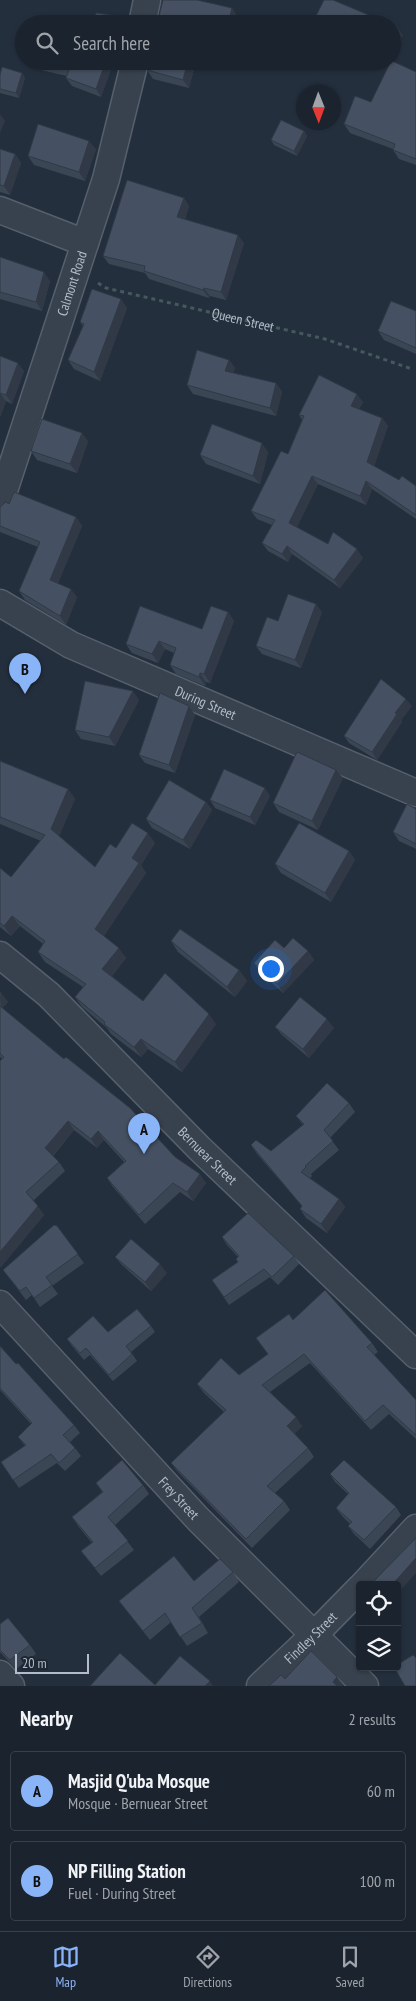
<!DOCTYPE html>
<html lang="en">
<head>
<meta charset="utf-8">
<style>
  :root { --surface:#1b232e; --page:#282f3a; --text:#f1f3f6; --muted:#a0a4aa; --line:#39404a; --accent:#8ab4f8 }
  body { margin:0; font-family:"PT Sans Narrow",sans-serif; background:var(--page); color:var(--text) }
  .controls { position:absolute; right:15px; bottom:15px; display:grid; overflow:hidden; border-radius:5px; box-shadow:0 1px 4px #0004 }
  .controls button { width:45px; height:45px; display:grid; place-items:center; padding:0; border:0; border-bottom:1px solid var(--line); background:var(--surface); color:var(--text); font:25px sans-serif }
  .compass { position:absolute; left:296px; top:85px; width:45px; height:45px; border-radius:50%; background:var(--surface); box-shadow:0 1px 4px #0004; rotate:179deg }
  .scale { position:absolute; left:15px; bottom:12px; width:74px; box-sizing:border-box; padding-left:5px; border:2px solid #b4bcc9; border-top:0; font-size:14px; line-height:18px; white-space:nowrap; color:#b4bcc9; -webkit-text-stroke:4px #1d2633; paint-order:stroke }
  .you { position:absolute; left:270px; top:968px; width:18px; height:18px; margin:-12px; border:4px solid #fff; border-radius:50%; background:#1a73e8; box-shadow:0 0 0 8px #1a73e833 }
  .badge { display:grid; place-items:center; width:32px; height:32px; border-radius:50%; background:var(--accent); color:#111; font-size:16px; font-weight:700 }
  .pin { position:absolute; translate:-50% -41px; filter:drop-shadow(0 1px 2px #0008) }
  .pin::after { content:''; position:absolute; top:26px; width:18px; height:15px; background:inherit; clip-path:polygon(0 0,100% 0,50% 100%) }
  .list { margin:0; padding:0; list-style:none }
  h2 { display:flex; justify-content:space-between; align-items:center; height:65px; margin:0; padding:0 20px; font-size:21px }
  h2 small { font-size:16px; font-weight:400; color:var(--muted) }
  .list li { display:grid; grid-template-columns:32px 1fr auto; gap:15px; align-items:center; box-sizing:border-box; height:80px; margin:0 10px 10px; padding:0 10px; border:1px solid var(--line); border-radius:5px }
  .list b { display:block; font-size:19px; white-space:nowrap }
  .list p { margin:0; font-size:16px; white-space:nowrap; color:var(--muted) }
  .list em { font-size:16px; font-style:normal; color:var(--muted) }
  .icon { flex:none; width:28px; height:28px; fill:none; stroke:currentColor; stroke-width:2; stroke-linecap:round; stroke-linejoin:round }
  .map { position:relative; flex:none; width:416px; height:1686px; overflow:hidden }
  .search { position:absolute; background:var(--surface); box-shadow:0 1px 4px #0004; left:15px; right:15px; top:15px; height:55px; display:flex; align-items:center; gap:12px; box-sizing:border-box; padding:0 18px; border-radius:28px; color:var(--muted); font-size:19px }
  .sheet { height:245px; background:var(--surface) }
  nav { display:flex; justify-content:space-around; align-items:center; box-sizing:border-box; height:70px; border-top:1px solid var(--line); background:var(--surface); font-size:14px; color:var(--muted) }
  nav a { display:grid; justify-items:center; gap:2px }
  nav .on { color:var(--accent) }
  .map>svg:first-child { display:block }
  .lines { fill:none; stroke-linecap:round; stroke-linejoin:round }
  .minor-casing { stroke:#565f6c; stroke-width:29 }
  .path { stroke:#44595c; stroke-width:3; stroke-dasharray:4 4; stroke-linecap:butt }
  .minor { stroke:#38414e; stroke-width:26 }
  .wall { fill:#3b4654 }
  .shaded-wall { fill:#303945 }
  .building { fill:#455162; stroke:#303945 }
  .labels { text-anchor:middle; stroke-width:5; stroke-linejoin:round; paint-order:stroke }
  .street-label { font-size:14px; fill:#b4bcc9; stroke:#1d2633 }
</style>
</head>
<body>
<div class="map">
<svg width="416" height="1686" viewBox="0 0 416 1686">
  <rect width="100%" height="100%" fill="#242f3e"/>
  <g class="lines">
    <!-- minor casing -->
    <g class="minor-casing">
      <g id="minor">
        <path d="M 142,24 L 147,0"/>
        <path d="M 0,210 L 85,243"/>
        <path id="s2" d="M 0,503 L 106,179 L 135,61"/>
        <path id="s3" d="M 0,603 L 71,645 L 416,793"/>
        <path id="s4" d="M 0,955 L 49,995 L 199,1148 L 416,1355"/>
        <path id="s5" d="M 0,1304 L 198,1519 L 365,1686"/>
        <path d="M 363,1585 L 416,1528"/>
        <path d="M 0,1674 L 11,1686"/>
        <path id="s6" d="M 260,1686 L 314,1635 L 360,1588"/>
      </g>
    </g>
    <!-- path -->
    <path class="path" id="s1" d="M 98,283 L 106,288 L 325,339 L 412,369"/>
    <!-- minor -->
    <use href="#minor" class="minor"/>
  </g>
  <!-- wall -->
  <path class="wall" d="M 27,61 L 114,61 L 101,97 L 72,86 L 66,78 L 67,76 L 32,68 Z
    M 196,61 L 189,88 L 153,79 L 147,70 Z
    M 386,61 L 392,61 L 416,72 L 416,165 L 399,159 L 393,150 L 393,149 L 350,133 L 344,124 L 371,102 L 390,63 Z
    M 22,73 L 25,78 L 19,98 L 0,93 L 0,75 Z
    M 304,131 L 307,136 L 297,156 L 274,145 L 271,140 Z
    M 0,149 L 15,154 L 21,163 L 10,195 L 0,192 Z
    M 96,149 L 85,181 L 34,165 L 28,156 Z
    M 184,198 L 189,206 L 185,219 L 244,243 L 226,300 L 210,296 L 209,298 L 149,279 L 145,273 L 109,264 L 103,256 Z
    M 0,257 L 50,281 L 42,311 L 0,299 Z
    M 127,308 L 100,381 L 74,369 L 68,360 L 83,326 L 80,322 Z
    M 416,311 L 416,354 L 384,340 L 378,331 Z
    M 0,356 L 24,371 L 12,404 L 6,401 L 0,417 Z
    M 229,360 L 235,368 L 233,373 L 276,383 L 282,392 L 276,416 L 193,394 L 187,385 Z
    M 363,402 L 359,409 L 382,418 L 388,426 L 374,466 L 399,480 L 416,486 L 416,519 L 372,489 L 366,505 L 318,484 L 297,527 L 328,544 L 363,558 L 340,588 L 292,554 L 288,562 L 268,551 L 262,543 L 272,525 L 257,519 L 251,511 L 288,454 L 302,420 L 299,415 Z
    M 88,441 L 77,473 L 37,460 L 31,451 Z
    M 268,452 L 260,484 L 206,464 L 200,455 Z
    M 9,504 L 76,517 L 82,526 L 58,583 L 77,597 L 66,625 L 25,600 L 19,591 L 38,547 L 0,532 L 0,507 Z
    M 228,612 L 234,621 L 210,683 L 206,682 L 205,686 L 176,674 L 170,665 L 174,653 L 165,649 L 158,663 L 132,653 L 126,644 L 202,629 Z
    M 322,612 L 301,668 L 262,654 L 256,646 L 278,621 Z
    M 139,700 L 115,746 L 81,739 L 75,730 Z
    M 189,706 L 195,715 L 175,773 L 145,763 L 139,755 Z
    M 412,706 L 401,720 L 402,722 L 377,760 L 349,743 L 344,736 Z
    M 0,761 L 68,789 L 75,799 L 59,836 L 95,867 L 116,848 L 155,843 L 141,865 L 146,873 L 104,936 L 126,958 L 112,976 L 143,1001 L 216,1024 L 182,1072 L 148,1049 L 141,1057 L 111,1034 L 107,1028 L 82,1007 L 75,997 L 83,987 L 45,962 L 38,952 L 43,944 L 20,926 L 11,936 L 0,927 L 0,868 L 11,877 L 41,841 L 0,824 Z
    M 343,778 L 318,830 L 279,812 L 273,803 Z
    M 270,796 L 255,825 L 215,808 L 210,800 Z
    M 206,802 L 212,810 L 190,849 L 152,828 L 146,819 Z
    M 416,809 L 416,849 L 399,841 L 393,832 Z
    M 349,851 L 355,860 L 331,902 L 281,873 L 275,864 Z
    M 171,941 L 239,970 L 247,981 L 235,997 L 178,952 Z
    M 284,948 L 308,951 L 314,960 L 283,993 L 260,972 L 254,963 Z
    M 0,992 L 8,1002 L 2,1008 L 206,1183 L 193,1201 L 180,1192 L 145,1224 L 113,1187 L 107,1178 L 124,1162 L 104,1140 L 97,1148 L 74,1130 L 53,1156 L 59,1162 L 65,1171 L 33,1201 L 44,1215 L 1,1267 L 0,1266 L 0,1061 L 2,1059 L 0,1057 Z
    M 275,1027 L 334,1028 L 309,1058 L 282,1035 Z
    M 349,1103 L 355,1112 L 330,1138 L 339,1150 L 311,1174 L 312,1176 L 310,1178 L 339,1199 L 345,1207 L 327,1233 L 306,1218 L 300,1209 L 302,1206 L 257,1154 L 251,1145 L 271,1151 L 303,1125 L 296,1116 Z
    M 57,1226 L 84,1263 L 52,1286 L 58,1294 L 40,1307 L 32,1295 L 26,1300 L 3,1270 Z
    M 222,1237 L 294,1256 L 299,1264 L 278,1285 L 270,1277 L 229,1305 L 212,1280 L 238,1262 L 236,1259 L 238,1257 L 227,1245 Z
    M 115,1257 L 167,1273 L 151,1291 L 122,1265 Z
    M 293,1320 L 372,1343 L 378,1352 L 374,1355 L 416,1400 L 416,1439 L 389,1414 L 371,1430 L 310,1363 L 270,1392 L 302,1426 L 294,1434 L 308,1448 L 314,1457 L 275,1493 L 284,1501 L 290,1510 L 252,1548 L 177,1471 L 171,1463 L 224,1412 L 204,1393 L 197,1384 L 239,1375 L 268,1354 Z
    M 151,1326 L 155,1332 L 131,1352 L 137,1361 L 113,1381 L 90,1355 L 84,1360 L 72,1346 L 67,1339 Z
    M 0,1346 L 16,1364 L 74,1425 L 80,1433 L 70,1442 L 75,1448 L 81,1456 L 65,1471 L 57,1463 L 19,1488 L 1,1462 L 25,1446 L 18,1437 L 31,1424 L 0,1390 Z
    M 330,1474 L 396,1507 L 401,1515 L 370,1549 L 354,1534 L 348,1526 L 350,1524 L 342,1516 L 336,1508 L 348,1494 L 335,1482 Z
    M 96,1483 L 143,1485 L 149,1494 L 115,1525 L 134,1550 L 101,1576 L 81,1551 L 92,1543 L 78,1526 L 72,1517 L 102,1492 Z
    M 233,1572 L 239,1582 L 199,1617 L 208,1633 L 187,1646 L 171,1622 L 150,1640 L 126,1610 L 119,1601 L 194,1581 Z
    M 0,1624 L 30,1645 L 36,1654 L 16,1669 L 0,1652 Z"/>
  <!-- shaded-wall -->
  <path class="shaded-wall" d="M 232,8 L 238,17 L 236,24 L 228,24 Z
    M 118,16 L 123,24 L 117,24 Z
    M 397,27 L 403,35 L 392,60 L 392,37 Z
    M 106,61 L 114,61 L 101,97 L 96,89 Z
    M 188,61 L 196,61 L 189,88 L 183,80 Z
    M 22,73 L 25,78 L 19,98 L 16,93 Z
    M 0,114 L 5,121 L 0,133 Z
    M 304,131 L 307,136 L 297,156 L 294,151 Z
    M 89,141 L 96,149 L 85,181 L 79,172 Z
    M 15,154 L 21,163 L 10,195 L 4,186 Z
    M 184,198 L 189,206 L 183,225 L 177,217 Z
    M 238,235 L 244,243 L 226,300 L 221,292 Z
    M 44,272 L 50,281 L 42,311 L 36,302 Z
    M 204,288 L 210,296 L 209,298 L 203,290 Z
    M 121,299 L 127,308 L 100,381 L 94,372 Z
    M 229,360 L 235,368 L 231,379 L 225,371 Z
    M 18,363 L 24,371 L 12,404 L 6,395 Z
    M 276,383 L 282,392 L 276,416 L 270,408 Z
    M 0,393 L 6,401 L 0,417 Z
    M 357,394 L 363,402 L 357,414 L 351,406 Z
    M 382,418 L 388,426 L 373,470 L 367,462 Z
    M 82,433 L 88,441 L 77,473 L 70,464 Z
    M 262,443 L 268,452 L 260,484 L 253,476 Z
    M 312,476 L 318,484 L 295,531 L 289,523 Z
    M 366,481 L 372,489 L 366,505 L 360,496 Z
    M 76,517 L 82,526 L 56,588 L 50,580 Z
    M 287,546 L 292,554 L 288,562 L 282,554 Z
    M 357,549 L 363,558 L 340,588 L 334,580 Z
    M 71,589 L 77,597 L 66,625 L 60,616 Z
    M 316,604 L 322,612 L 301,668 L 295,660 Z
    M 228,612 L 234,621 L 210,683 L 204,674 Z
    M 159,641 L 165,649 L 158,663 L 152,654 Z
    M 200,673 L 206,682 L 205,686 L 199,677 Z
    M 133,691 L 139,700 L 115,746 L 109,737 Z
    M 406,699 L 412,706 L 401,720 L 402,722 L 377,760 L 372,752 L 395,713 Z
    M 189,706 L 195,715 L 175,773 L 169,765 Z
    M 336,770 L 343,778 L 318,830 L 312,821 Z
    M 265,788 L 270,796 L 255,825 L 250,817 Z
    M 68,789 L 75,799 L 58,839 L 51,829 Z
    M 206,802 L 212,810 L 190,849 L 183,840 Z
    M 148,833 L 155,843 L 141,865 L 146,873 L 102,939 L 95,929 L 132,858 Z
    M 349,851 L 355,860 L 331,902 L 325,893 Z
    M 12,916 L 20,926 L 11,936 L 4,926 Z
    M 119,948 L 126,958 L 109,979 L 102,969 Z
    M 308,951 L 314,960 L 283,993 L 277,984 Z
    M 239,970 L 247,981 L 235,997 L 227,987 Z
    M 1,993 L 8,1002 L 1,1010 L 0,995 Z
    M 209,1014 L 216,1024 L 182,1072 L 175,1062 Z
    M 327,1019 L 334,1028 L 309,1058 L 303,1049 Z
    M 141,1039 L 148,1049 L 141,1057 L 134,1047 Z
    M 68,1121 L 74,1130 L 51,1157 L 45,1148 Z
    M 98,1131 L 104,1140 L 97,1148 L 91,1139 Z
    M 200,1174 L 206,1183 L 193,1201 L 187,1192 Z
    M 339,1199 L 345,1207 L 327,1233 L 321,1224 Z
    M 38,1206 L 44,1215 L 1,1267 L 0,1266 L 0,1252 Z
    M 160,1264 L 167,1273 L 151,1291 L 145,1282 Z
    M 296,1417 L 302,1426 L 293,1435 L 287,1426 Z
    M 416,1558 L 416,1573 L 397,1594 L 397,1585 L 392,1585 Z
    M 337,1677 L 343,1685 L 343,1686 L 336,1686 L 333,1682 Z
    M 210,1681 L 213,1686 L 205,1686 Z"/>
  <!-- building -->
  <path class="building" d="M 163,0 L 197,0 L 232,8 L 228,24 L 157,24 Z
    M 324,0 L 333,0 L 390,24 L 312,24 Z
    M 96,13 L 118,16 L 117,24 L 94,24 Z
    M 392,25 L 397,27 L 392,37 Z
    M 31,61 L 106,61 L 96,89 L 66,78 L 69,70 Z
    M 149,61 L 188,61 L 183,80 L 147,70 Z
    M 391,61 L 392,61 L 416,72 L 416,159 L 393,150 L 395,144 L 344,124 L 355,96 L 371,102 Z
    M 2,67 L 22,73 L 16,93 L 0,89 L 0,75 Z
    M 281,120 L 304,131 L 294,151 L 271,140 Z
    M 38,124 L 89,141 L 79,172 L 28,156 Z
    M 0,149 L 15,154 L 4,186 L 0,185 Z
    M 127,180 L 184,198 L 177,217 L 238,235 L 221,292 L 204,288 L 203,290 L 144,271 L 145,266 L 103,256 Z
    M 0,257 L 44,272 L 36,302 L 0,292 Z
    M 92,289 L 121,299 L 94,372 L 68,360 L 84,324 L 80,322 Z
    M 391,301 L 416,311 L 416,348 L 378,331 Z
    M 197,350 L 229,360 L 225,371 L 276,383 L 270,408 L 187,385 Z
    M 0,356 L 18,363 L 6,395 L 0,393 Z
    M 319,375 L 357,394 L 351,406 L 382,418 L 367,462 L 399,480 L 402,476 L 416,486 L 416,515 L 366,481 L 360,496 L 312,476 L 289,523 L 328,544 L 333,532 L 357,549 L 334,580 L 287,546 L 282,554 L 262,543 L 275,520 L 251,511 L 281,451 L 288,454 L 304,416 L 299,415 Z
    M 42,419 L 82,433 L 70,464 L 31,451 Z
    M 212,424 L 262,443 L 253,476 L 200,455 Z
    M 14,492 L 76,517 L 50,580 L 71,589 L 60,616 L 19,591 L 40,542 L 0,526 L 0,507 L 6,502 L 9,504 Z
    M 288,594 L 316,604 L 295,660 L 256,646 L 267,617 L 278,621 Z
    M 140,606 L 202,629 L 211,606 L 228,612 L 204,674 L 200,673 L 199,677 L 170,665 L 176,648 L 159,641 L 152,654 L 126,644 Z
    M 381,679 L 406,699 L 395,713 L 397,714 L 372,752 L 344,736 Z
    M 85,681 L 133,691 L 109,737 L 75,730 Z
    M 160,693 L 189,706 L 169,765 L 139,755 Z
    M 297,752 L 336,770 L 312,821 L 273,803 Z
    M 0,761 L 68,789 L 51,829 L 95,867 L 110,844 L 116,848 L 132,823 L 148,833 L 132,858 L 139,863 L 95,929 L 119,948 L 102,969 L 143,1001 L 165,973 L 209,1014 L 175,1062 L 141,1039 L 134,1047 L 104,1024 L 105,1022 L 75,997 L 86,984 L 38,952 L 45,941 L 12,916 L 4,926 L 0,923 L 0,868 L 11,877 L 45,835 L 0,817 Z
    M 224,769 L 265,788 L 250,817 L 210,800 Z
    M 169,780 L 206,802 L 183,840 L 146,819 Z
    M 407,804 L 416,809 L 416,844 L 393,832 Z
    M 299,823 L 349,851 L 325,893 L 275,864 Z
    M 180,929 L 239,970 L 227,987 L 171,941 Z
    M 293,938 L 308,951 L 277,984 L 254,963 L 275,940 L 284,948 Z
    M 300,997 L 327,1019 L 303,1049 L 275,1027 Z
    M 0,1006 L 64,1059 L 66,1057 L 130,1108 L 175,1157 L 200,1174 L 187,1192 L 173,1183 L 139,1215 L 107,1178 L 126,1161 L 98,1131 L 91,1139 L 68,1121 L 45,1148 L 59,1162 L 26,1192 L 38,1206 L 0,1252 L 0,1061 L 4,1057 L 0,1053 Z
    M 327,1083 L 349,1103 L 324,1130 L 333,1141 L 305,1166 L 306,1167 L 301,1172 L 339,1199 L 321,1224 L 300,1209 L 302,1206 L 251,1145 L 256,1140 L 271,1151 L 304,1124 L 296,1116 Z
    M 248,1213 L 294,1256 L 272,1277 L 264,1269 L 224,1297 L 212,1280 L 238,1262 L 236,1259 L 239,1256 L 222,1237 Z
    M 54,1225 L 57,1226 L 78,1254 L 46,1277 L 52,1285 L 34,1298 L 26,1287 L 20,1291 L 3,1270 Z
    M 131,1239 L 160,1264 L 145,1282 L 115,1257 Z
    M 325,1290 L 372,1343 L 367,1347 L 416,1400 L 416,1435 L 383,1405 L 365,1421 L 304,1354 L 262,1385 L 296,1417 L 287,1426 L 308,1448 L 267,1486 L 284,1501 L 246,1539 L 171,1463 L 226,1410 L 197,1384 L 221,1358 L 239,1375 L 268,1354 L 256,1338 L 289,1314 L 293,1320 Z
    M 137,1309 L 151,1326 L 126,1346 L 132,1354 L 109,1375 L 86,1348 L 80,1353 L 67,1339 L 93,1316 L 108,1332 Z
    M 0,1346 L 16,1364 L 18,1363 L 74,1425 L 63,1435 L 75,1448 L 59,1463 L 51,1454 L 13,1480 L 1,1462 L 26,1445 L 18,1437 L 32,1423 L 0,1388 Z
    M 122,1460 L 143,1485 L 108,1517 L 128,1541 L 95,1568 L 81,1551 L 93,1542 L 72,1517 L 103,1492 L 96,1483 Z
    M 344,1460 L 396,1507 L 364,1540 L 348,1526 L 352,1522 L 336,1508 L 349,1493 L 330,1474 Z
    M 416,1538 L 416,1558 L 392,1585 L 370,1585 Z
    M 174,1556 L 194,1581 L 220,1559 L 233,1572 L 192,1608 L 202,1623 L 180,1637 L 165,1613 L 143,1631 L 119,1601 Z
    M 8,1618 L 30,1645 L 10,1660 L 0,1650 L 0,1624 Z
    M 311,1651 L 337,1677 L 333,1682 L 337,1686 L 269,1686 L 281,1675 L 285,1679 Z
    M 120,1653 L 155,1685 L 180,1656 L 210,1681 L 205,1686 L 90,1686 Z
    M 413,1655 L 416,1658 L 416,1686 L 405,1686 L 394,1667 L 397,1667 L 397,1665 Z"/>
  <g class="labels">
    <!-- street labels -->
    <g class="street-label">
      <text dy="5" stroke="none"><textPath href="#s2" startOffset="231">Calmont Road</textPath></text>
      <text dy="5" stroke="none"><textPath href="#s1" startOffset="150">Queen Street</textPath></text>
      <text dy="5" stroke="none"><textPath href="#s3" startOffset="229">During Street</textPath></text>
      <text dy="5" stroke="none"><textPath href="#s4" startOffset="289">Bernuear Street</textPath></text>
      <text dy="5" stroke="none"><textPath href="#s5" startOffset="264">Frey Street</textPath></text>
      <text dy="5" stroke="none"><textPath href="#s6" startOffset="70">Findley Street</textPath></text>
    </g>
  </g>
</svg>
<div class="controls">
<button><svg class="icon" aria-label="locate" viewBox="0 0 24 24"><circle cx="12" cy="12" r="6"/><path d="M12 2v4M12 18v4M2 12h4M18 12h4"/></svg></button>
<button><svg class="icon" aria-label="layers" viewBox="0 0 24 24"><path d="M12 4l9 5-9 5-9-5zM3 14l9 5 9-5"/></svg></button>
</div>
<svg class="compass" viewBox="-18 -18 36 36"><path d="M0-13l5 13h-10z" fill="#e53935"/><path d="M0 13l5-13h-10z" fill="#a0a4aa"/></svg>
<div class="scale">20 m</div>
<div class="you"></div>
<div class="pin badge" style="left:144px;top:1154px">A</div>
<div class="pin badge" style="left:25px;top:694px">B</div>
<div class="search"><svg class="icon" aria-label="search" viewBox="0 0 24 24"><circle cx="10" cy="10" r="6"/><path d="M15 15l6 6"/></svg>Search here</div>
</div>
<section class="sheet">
<h2>Nearby<small>2 results</small></h2>
<ul class="list">
<li><span class="badge">A</span><div><b>Masjid Q'uba Mosque</b><p>Mosque · Bernuear Street</p></div><em>60 m</em></li>
<li><span class="badge">B</span><div><b>NP Filling Station</b><p>Fuel · During Street</p></div><em>100 m</em></li>
</ul>
</section>
<nav>
<a class="on"><svg class="icon" aria-label="map" viewBox="0 0 24 24"><path d="M3 6l6-2 6 2 6-2v14l-6 2-6-2-6 2zM9 4v14M15 6v14"/></svg>Map</a>
<a><svg class="icon" aria-label="directions" viewBox="0 0 24 24"><path d="M12 3l9 9-9 9-9-9zM9 14v-3h6M13 9l2 2-2 2"/></svg>Directions</a>
<a><svg class="icon" aria-label="saved" viewBox="0 0 24 24"><path d="M7 4h10v16l-5-4-5 4z"/></svg>Saved</a>
</nav>
</body>
</html>
